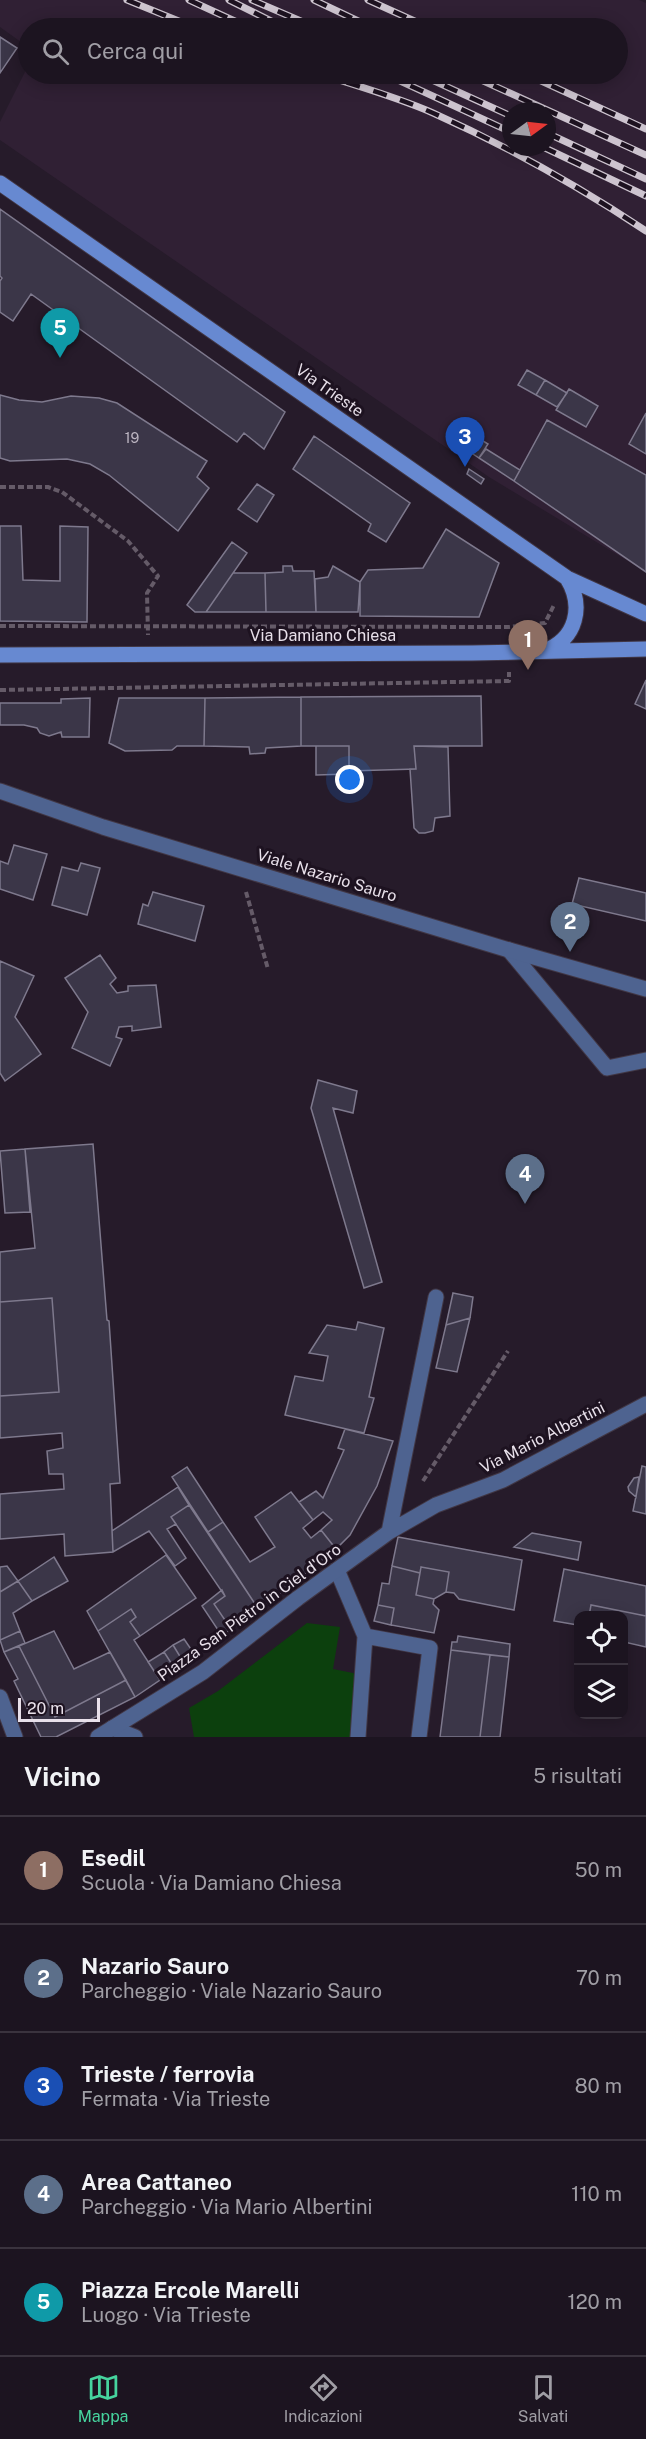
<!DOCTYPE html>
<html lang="it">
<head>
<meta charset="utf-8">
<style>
  :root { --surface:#1c1420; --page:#29212d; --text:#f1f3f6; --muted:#a09ea5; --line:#3a333e; --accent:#46d49e }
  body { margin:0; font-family:"Public Sans",sans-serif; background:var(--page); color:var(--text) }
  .controls { position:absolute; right:18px; bottom:18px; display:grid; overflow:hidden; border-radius:12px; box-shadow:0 3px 15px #0003 }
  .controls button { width:54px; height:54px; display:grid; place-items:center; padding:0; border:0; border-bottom:2px solid var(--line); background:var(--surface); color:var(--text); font:30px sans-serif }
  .compass { position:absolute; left:502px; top:102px; width:54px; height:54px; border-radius:50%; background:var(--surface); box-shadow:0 3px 15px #0003; rotate:75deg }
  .scale { position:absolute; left:18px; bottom:15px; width:82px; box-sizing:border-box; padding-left:6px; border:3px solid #e8e0ea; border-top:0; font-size:16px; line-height:21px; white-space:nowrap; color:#e8e0ea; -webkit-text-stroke:4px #1d1220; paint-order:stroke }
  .you { position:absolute; left:350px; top:780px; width:21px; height:21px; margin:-15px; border:4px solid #fff; border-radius:50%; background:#1a73e8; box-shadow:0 0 0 9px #1a73e833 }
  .badge { display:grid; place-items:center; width:39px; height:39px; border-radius:50%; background:var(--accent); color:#fff; font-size:20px; font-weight:700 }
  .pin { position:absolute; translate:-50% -50px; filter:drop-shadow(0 2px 3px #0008) }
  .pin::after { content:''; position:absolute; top:32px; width:21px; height:18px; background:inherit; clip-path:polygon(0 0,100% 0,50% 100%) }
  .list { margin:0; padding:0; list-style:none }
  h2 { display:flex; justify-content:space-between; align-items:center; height:78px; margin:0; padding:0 24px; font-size:26px }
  h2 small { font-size:20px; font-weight:400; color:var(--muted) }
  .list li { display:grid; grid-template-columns:39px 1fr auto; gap:18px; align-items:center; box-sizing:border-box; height:108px; padding:0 24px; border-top:2px solid var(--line) }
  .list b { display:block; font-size:22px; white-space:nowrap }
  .list p { margin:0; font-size:20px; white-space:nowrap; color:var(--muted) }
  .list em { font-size:20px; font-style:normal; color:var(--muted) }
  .icon { flex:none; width:33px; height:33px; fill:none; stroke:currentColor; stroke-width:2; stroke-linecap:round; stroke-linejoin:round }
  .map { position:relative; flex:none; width:646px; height:1737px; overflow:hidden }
  .search { position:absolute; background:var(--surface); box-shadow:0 3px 15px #0003; left:18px; right:18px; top:18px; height:66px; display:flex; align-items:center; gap:15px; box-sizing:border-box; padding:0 21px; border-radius:33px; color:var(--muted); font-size:22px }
  .sheet { height:618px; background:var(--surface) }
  nav { display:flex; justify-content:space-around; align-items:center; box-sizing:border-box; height:84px; border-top:2px solid var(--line); background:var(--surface); font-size:16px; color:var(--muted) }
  nav a { display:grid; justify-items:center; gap:3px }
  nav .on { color:var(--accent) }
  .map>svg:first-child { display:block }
  .built { fill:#302034; fill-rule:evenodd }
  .green { fill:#0c400d }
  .building { fill:#3b3648; stroke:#7e798d; stroke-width:1.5 }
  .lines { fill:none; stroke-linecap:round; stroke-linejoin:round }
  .service-casing { stroke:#413745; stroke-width:17 }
  .minor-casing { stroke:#413745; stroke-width:17 }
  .secondary-casing { stroke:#413745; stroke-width:17 }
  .path { stroke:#655b68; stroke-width:4; stroke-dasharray:6 3; stroke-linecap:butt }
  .service { stroke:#4e6390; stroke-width:15 }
  .minor { stroke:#4e6390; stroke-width:15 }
  .secondary { stroke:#6789d1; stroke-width:15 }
  .rail-casing { stroke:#cdc4cf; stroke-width:7 }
  .rail { stroke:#1d1220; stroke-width:4.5; stroke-dasharray:14; stroke-linecap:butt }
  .labels { text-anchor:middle; stroke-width:6; stroke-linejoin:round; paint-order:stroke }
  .number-label { font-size:14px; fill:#bdb6c2 }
  .street-label { font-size:16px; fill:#e8e0ea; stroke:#1d1220 }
</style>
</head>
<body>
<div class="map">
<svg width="646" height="1737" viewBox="0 0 646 1737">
  <rect width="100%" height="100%" fill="#261b2a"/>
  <!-- built -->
  <path class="built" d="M 0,0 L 639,0 L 646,3 L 646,572 L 489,477 L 0,140 L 0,122 L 28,66 L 28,74 L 618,74 L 618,28 L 28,28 L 28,47 L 0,27 ZM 511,111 L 547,111 L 547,147 L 511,147 Z"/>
  <!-- green -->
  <path class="green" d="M 307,1623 L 340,1627 L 333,1669 L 368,1676 L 359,1737 L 194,1737 L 189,1708 L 218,1691 Z"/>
  <!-- building -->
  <path class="building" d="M 0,37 L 17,48 L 0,73 Z
    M 0,209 L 285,412 L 264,449 L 244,433 L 237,442 L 31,294 L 13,321 L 0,312 L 0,281 L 2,278 L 0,276 Z
    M 527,370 L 545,380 L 536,395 L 518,385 Z
    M 545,380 L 567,393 L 557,407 L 536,395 Z
    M 569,389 L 598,406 L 586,427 L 556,410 Z
    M 0,395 L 19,400 L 42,402 L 71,396 L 99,398 L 117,403 L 207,461 L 197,477 L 209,488 L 178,531 L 109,475 L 90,464 L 67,459 L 10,461 L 0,458 Z
    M 646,413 L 646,454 L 629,444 Z
    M 547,420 L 646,475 L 646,572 L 514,481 Z
    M 467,431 L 488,444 L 479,458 L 458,444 Z
    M 314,436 L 410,503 L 386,542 L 368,531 L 371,524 L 293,469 Z
    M 486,449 L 520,470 L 514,481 L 479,458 Z
    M 469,469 L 484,479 L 481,484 L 467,474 Z
    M 257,484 L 274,495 L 257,522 L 238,509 Z
    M 0,526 L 21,526 L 23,580 L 60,581 L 60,526 L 88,527 L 87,622 L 0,621 Z
    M 446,529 L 499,563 L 479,617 L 360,616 L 360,582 L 368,570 L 423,568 Z
    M 232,542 L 247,553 L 206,612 L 195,612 L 187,605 Z
    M 283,566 L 292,566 L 293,571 L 314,571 L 316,612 L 266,612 L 265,573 L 283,572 Z
    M 333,566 L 360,582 L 358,612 L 316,612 L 315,579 L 328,577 Z
    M 233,573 L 265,573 L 266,612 L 206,612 Z
    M 646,680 L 646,709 L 635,704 Z
    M 481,696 L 482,746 L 414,746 L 416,769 L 349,771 L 349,746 L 301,746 L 301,697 Z
    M 301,697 L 301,746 L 266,748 L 265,753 L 250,754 L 249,747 L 204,746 L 205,698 Z
    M 90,698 L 89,737 L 62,737 L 61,732 L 49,736 L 40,733 L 37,728 L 24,725 L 0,725 L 0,703 L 61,703 L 61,699 Z
    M 119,698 L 205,698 L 204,746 L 177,746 L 172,750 L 125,751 L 109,743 Z
    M 316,746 L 349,746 L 349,774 L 316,775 Z
    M 414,746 L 448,747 L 450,816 L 435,818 L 433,831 L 425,833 L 419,833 L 414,828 L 410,769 L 416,769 Z
    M 14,845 L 47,854 L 33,900 L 0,889 L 0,861 L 8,864 Z
    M 81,863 L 100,868 L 87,915 L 52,905 L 62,867 L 78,871 Z
    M 579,878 L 646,893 L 646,921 L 572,904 Z
    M 153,892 L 204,906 L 195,941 L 138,924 L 143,904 L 148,906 Z
    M 100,955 L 116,978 L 110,984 L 117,993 L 128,991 L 128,986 L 156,985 L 161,1027 L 132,1031 L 132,1026 L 119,1027 L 116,1037 L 122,1039 L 110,1066 L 72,1048 L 88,1012 L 65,978 Z
    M 0,961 L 34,976 L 15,1017 L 41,1054 L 5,1081 L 0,1073 Z
    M 318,1080 L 357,1091 L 353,1113 L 333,1108 L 382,1282 L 364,1288 L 311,1108 Z
    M 93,1144 L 107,1320 L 109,1321 L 120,1483 L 110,1484 L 113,1552 L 65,1556 L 64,1534 L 0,1539 L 0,1494 L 64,1489 L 63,1474 L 49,1474 L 47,1451 L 63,1448 L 62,1433 L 0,1438 L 0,1396 L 59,1392 L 52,1298 L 0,1302 L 0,1252 L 35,1248 L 25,1149 Z
    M 93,1144 L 107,1320 L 109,1321 L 120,1483 L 110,1484 L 113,1552 L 65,1556 L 64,1534 L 0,1539 L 0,1494 L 64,1489 L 63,1474 L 49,1474 L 47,1451 L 63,1448 L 62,1433 L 0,1438 L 0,1252 L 35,1248 L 25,1149 Z
    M 25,1149 L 30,1212 L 5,1213 L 0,1151 Z
    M 453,1293 L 473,1297 L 470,1318 L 446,1325 Z
    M 470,1318 L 457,1372 L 436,1368 L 446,1325 Z
    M 358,1322 L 384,1328 L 369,1397 L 374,1398 L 364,1433 L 285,1415 L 295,1376 L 323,1381 L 328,1356 L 309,1353 L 327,1325 L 356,1330 Z
    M 345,1429 L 393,1441 L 377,1486 L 350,1535 L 336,1549 L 321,1530 L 332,1520 L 323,1512 L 313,1520 L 299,1502 L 316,1491 L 323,1498 L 344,1450 L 338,1448 Z
    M 642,1466 L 646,1467 L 646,1514 L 633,1511 Z
    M 187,1467 L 223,1522 L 208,1532 L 172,1477 Z
    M 639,1477 L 636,1497 L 629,1491 L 628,1487 L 634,1478 Z
    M 178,1487 L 189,1505 L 171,1517 L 176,1524 L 167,1529 L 186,1558 L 175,1566 L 149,1531 L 113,1552 L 112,1531 Z
    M 291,1492 L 313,1520 L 303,1528 L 311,1538 L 321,1530 L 336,1549 L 259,1610 L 208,1532 L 223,1522 L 250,1562 L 275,1547 L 255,1517 Z
    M 189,1505 L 259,1610 L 231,1629 L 214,1604 L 225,1596 L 171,1517 Z
    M 532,1533 L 581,1542 L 578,1560 L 514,1547 Z
    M 398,1537 L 522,1560 L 514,1610 L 459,1599 L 454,1593 L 446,1592 L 449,1572 L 421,1567 L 420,1573 L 392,1566 Z
    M 166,1555 L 196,1598 L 140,1636 L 130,1622 L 136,1617 L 131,1609 L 98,1631 L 87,1611 Z
    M 54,1557 L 68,1581 L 32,1601 L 18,1581 Z
    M 7,1566 L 18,1581 L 0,1592 L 0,1567 Z
    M 392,1566 L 420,1573 L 416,1595 L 434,1599 L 433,1604 L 439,1610 L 434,1633 L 391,1625 L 394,1608 L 378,1605 L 382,1583 L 389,1584 Z
    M 421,1567 L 449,1572 L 446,1592 L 434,1599 L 416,1595 Z
    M 564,1569 L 646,1586 L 646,1616 L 591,1605 L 589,1616 L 578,1616 L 578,1625 L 554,1621 Z
    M 18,1581 L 32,1601 L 13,1613 L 20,1631 L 0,1640 L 0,1592 Z
    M 222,1590 L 225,1596 L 214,1604 L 231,1629 L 222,1636 L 202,1606 Z
    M 378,1605 L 394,1608 L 391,1625 L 374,1621 Z
    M 591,1605 L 646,1616 L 646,1647 L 624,1642 L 624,1616 L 589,1616 Z
    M 131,1609 L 136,1617 L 130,1622 L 140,1636 L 134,1640 L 160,1680 L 135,1697 L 98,1631 Z
    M 20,1631 L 25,1643 L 4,1652 L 0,1640 Z
    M 54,1631 L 74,1669 L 110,1652 L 126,1680 L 55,1717 L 19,1646 Z
    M 458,1636 L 510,1644 L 509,1657 L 451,1650 L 452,1642 L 457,1642 Z
    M 184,1639 L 195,1655 L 184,1663 L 173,1645 Z
    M 173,1645 L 184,1663 L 175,1669 L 164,1652 Z
    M 19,1646 L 55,1717 L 126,1680 L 135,1697 L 56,1737 L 41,1737 L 14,1681 L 18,1679 L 4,1652 Z
    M 451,1650 L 490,1655 L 480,1737 L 440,1737 Z
    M 164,1652 L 175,1669 L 160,1680 L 148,1662 Z
    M 490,1655 L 509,1657 L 500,1737 L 480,1737 Z"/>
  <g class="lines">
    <!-- service casing -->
    <g class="service-casing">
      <path id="service" d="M 509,950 L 607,1068 L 646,1060
        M 337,1570 L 365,1636 L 358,1737
        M 365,1636 L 430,1648 L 419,1737
        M 112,1728 L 135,1737"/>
    </g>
    <!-- minor casing -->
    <g class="minor-casing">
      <path id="minor" d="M 0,791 L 103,827 L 509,950 L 646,989
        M 389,1532 L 436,1297
        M 0,1697 L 15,1737
        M 98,1737 L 203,1672 L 298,1598 L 389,1532 L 436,1505 L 503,1480 L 646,1404"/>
    </g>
    <!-- secondary casing -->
    <g class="secondary-casing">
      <path id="secondary" d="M 0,183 L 567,578 L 646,614
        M 544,651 C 577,639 584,606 567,578
        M 0,655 L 472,653 L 646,649"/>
    </g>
    <!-- path -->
    <path class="path" d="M 0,487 L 48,487 L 62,492 L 128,541 L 158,576 L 147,593 L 148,635
      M 0,626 L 509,627 L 545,623 L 554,605
      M 0,690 L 509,681 L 509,672
      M 246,892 L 268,969
      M 423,1481 L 508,1351"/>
    <!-- service -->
    <use href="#service" class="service"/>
    <!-- minor -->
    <use href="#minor" class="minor"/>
    <!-- secondary -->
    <use href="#secondary" class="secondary"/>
    <!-- rail casing -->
    <g class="rail-casing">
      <path id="rail" d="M 127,0 L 196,28
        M 189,0 L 250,28
        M 229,0 L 285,28
        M 252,0 L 317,28
        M 314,0 L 373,28
        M 368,0 L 430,28
        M 320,74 C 357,86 397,97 433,113 C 507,146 578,186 646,231
        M 385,74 L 511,132
        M 419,74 L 511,116
        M 468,74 L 646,155
        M 526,74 L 646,129
        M 547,133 L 646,179
        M 543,147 L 646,196"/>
    </g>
    <!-- rail -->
    <use href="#rail" class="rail"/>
  </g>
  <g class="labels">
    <!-- number labels -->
    <g class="number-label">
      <text x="132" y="443">19</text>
    </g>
    <!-- street labels -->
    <g class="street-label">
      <text transform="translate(330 390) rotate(35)" y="6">Via Trieste</text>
      <text x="323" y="641">Via Damiano Chiesa</text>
      <text transform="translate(327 875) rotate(17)" y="6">Viale Nazario Sauro</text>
      <text transform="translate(542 1437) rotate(-27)" y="6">Via Mario Albertini</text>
      <text transform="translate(249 1612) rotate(-36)" y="6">Piazza San Pietro in Ciel d'Oro</text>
    </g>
  </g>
</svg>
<div class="controls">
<button><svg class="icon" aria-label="locate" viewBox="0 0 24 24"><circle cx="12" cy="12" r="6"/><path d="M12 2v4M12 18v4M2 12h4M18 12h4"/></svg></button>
<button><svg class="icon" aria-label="layers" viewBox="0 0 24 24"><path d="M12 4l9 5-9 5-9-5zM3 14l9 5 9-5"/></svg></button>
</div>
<svg class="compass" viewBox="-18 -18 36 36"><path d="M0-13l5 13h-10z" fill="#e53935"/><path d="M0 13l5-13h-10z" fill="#a09ea5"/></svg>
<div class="scale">20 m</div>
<div class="you"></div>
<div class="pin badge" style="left:528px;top:670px;background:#8d6e63">1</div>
<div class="pin badge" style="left:570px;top:952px;background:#5c6f8a">2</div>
<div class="pin badge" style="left:465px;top:467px;background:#1a4fb4">3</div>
<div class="pin badge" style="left:525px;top:1204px;background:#5c6f8a">4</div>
<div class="pin badge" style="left:60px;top:358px;background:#0f9aa8">5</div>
<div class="search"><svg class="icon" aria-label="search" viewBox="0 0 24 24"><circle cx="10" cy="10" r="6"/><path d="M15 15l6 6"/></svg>Cerca qui</div>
</div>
<section class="sheet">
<h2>Vicino<small>5 risultati</small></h2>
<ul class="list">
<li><span class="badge" style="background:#8d6e63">1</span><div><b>Esedil</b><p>Scuola · Via Damiano Chiesa</p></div><em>50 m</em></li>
<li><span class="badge" style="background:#5c6f8a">2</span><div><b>Nazario Sauro</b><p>Parcheggio · Viale Nazario Sauro</p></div><em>70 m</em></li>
<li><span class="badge" style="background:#1a4fb4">3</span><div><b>Trieste / ferrovia</b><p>Fermata · Via Trieste</p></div><em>80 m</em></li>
<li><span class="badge" style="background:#5c6f8a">4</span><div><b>Area Cattaneo</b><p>Parcheggio · Via Mario Albertini</p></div><em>110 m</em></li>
<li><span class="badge" style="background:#0f9aa8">5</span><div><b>Piazza Ercole Marelli</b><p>Luogo · Via Trieste</p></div><em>120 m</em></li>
</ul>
</section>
<nav>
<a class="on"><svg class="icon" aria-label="map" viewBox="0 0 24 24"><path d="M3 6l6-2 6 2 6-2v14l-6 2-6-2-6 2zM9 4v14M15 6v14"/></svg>Mappa</a>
<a><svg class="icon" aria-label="directions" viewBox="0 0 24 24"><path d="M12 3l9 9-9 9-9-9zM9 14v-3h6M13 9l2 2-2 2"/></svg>Indicazioni</a>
<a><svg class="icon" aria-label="saved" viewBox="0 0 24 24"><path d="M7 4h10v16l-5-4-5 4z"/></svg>Salvati</a>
</nav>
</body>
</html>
